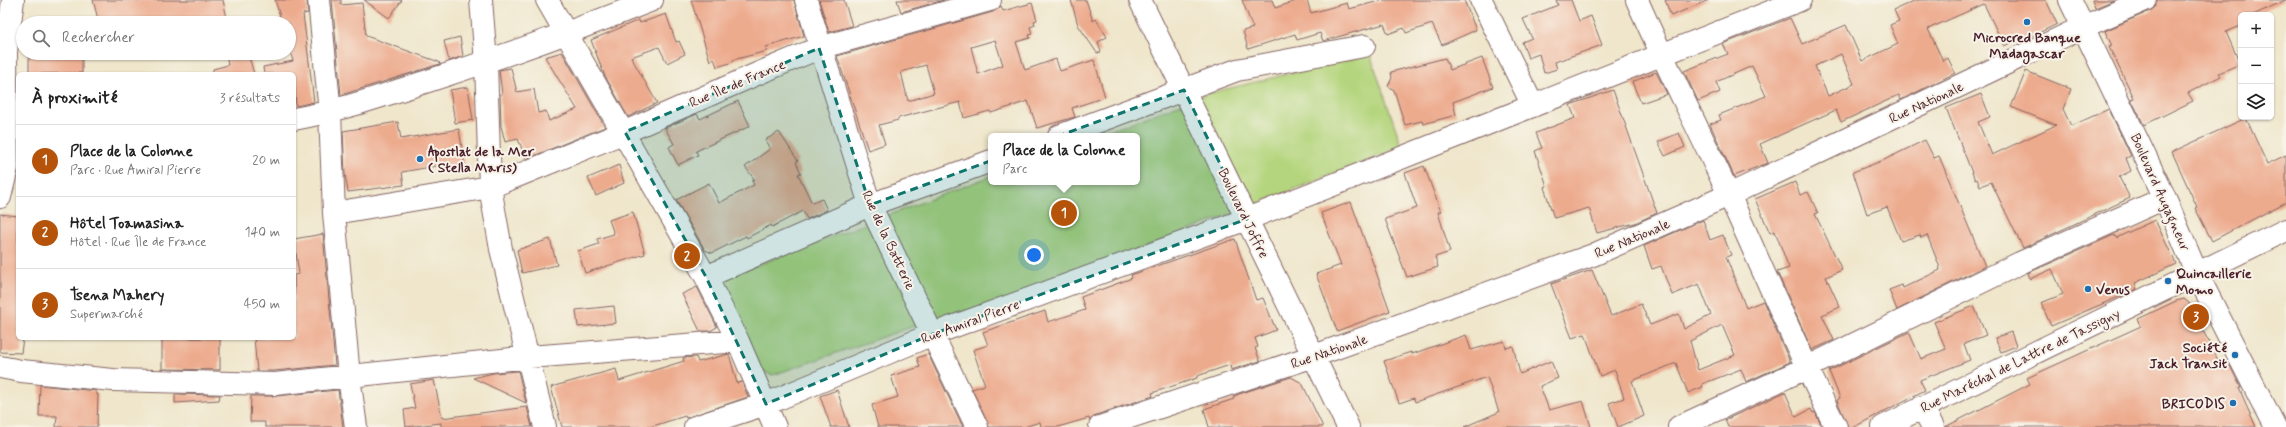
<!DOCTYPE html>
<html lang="fr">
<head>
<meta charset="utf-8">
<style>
  :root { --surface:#fff; --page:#f6f6f6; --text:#222; --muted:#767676; --line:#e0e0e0; --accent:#b45309 }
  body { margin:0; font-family:Mynerve,sans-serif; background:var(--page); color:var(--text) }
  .controls { position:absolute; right:12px; top:12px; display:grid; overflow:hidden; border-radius:6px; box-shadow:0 1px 3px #0004 }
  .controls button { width:36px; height:36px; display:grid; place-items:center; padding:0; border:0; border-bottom:1px solid var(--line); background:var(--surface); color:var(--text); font:20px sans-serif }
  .you { position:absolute; left:1034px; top:255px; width:14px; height:14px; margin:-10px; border:3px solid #fff; border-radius:50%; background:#1a73e8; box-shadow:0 0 0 6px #1a73e833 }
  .badge { display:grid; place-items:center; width:26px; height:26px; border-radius:50%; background:var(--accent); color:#fff; font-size:13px; font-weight:700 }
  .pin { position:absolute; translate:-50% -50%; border:2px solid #fff; box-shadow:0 1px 4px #0006 }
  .popup { position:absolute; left:988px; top:133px; width:152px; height:52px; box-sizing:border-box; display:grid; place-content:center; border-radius:6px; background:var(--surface); filter:drop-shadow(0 1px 3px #0005); font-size:13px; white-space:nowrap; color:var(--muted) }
  .popup b { font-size:15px; color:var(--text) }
  .popup::after { content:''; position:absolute; left:50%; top:100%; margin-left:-8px; border:8px solid transparent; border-top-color:var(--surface) }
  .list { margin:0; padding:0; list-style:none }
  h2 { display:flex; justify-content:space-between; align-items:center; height:52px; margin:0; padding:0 16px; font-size:17px }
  h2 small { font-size:13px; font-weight:400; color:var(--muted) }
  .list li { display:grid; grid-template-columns:26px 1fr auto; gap:12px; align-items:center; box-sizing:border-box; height:72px; padding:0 16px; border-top:1px solid var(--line) }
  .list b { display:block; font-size:15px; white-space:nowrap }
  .list p { margin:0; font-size:13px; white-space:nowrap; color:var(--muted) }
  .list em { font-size:13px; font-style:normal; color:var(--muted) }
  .icon { flex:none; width:22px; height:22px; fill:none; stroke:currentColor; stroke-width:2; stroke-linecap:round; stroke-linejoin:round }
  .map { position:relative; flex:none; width:2286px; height:427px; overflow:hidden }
  .search { position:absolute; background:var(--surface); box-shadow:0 1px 3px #0004; left:16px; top:16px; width:280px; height:44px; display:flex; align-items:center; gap:10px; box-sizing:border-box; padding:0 14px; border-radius:22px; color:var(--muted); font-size:15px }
  .panel { position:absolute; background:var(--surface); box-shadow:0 1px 3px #0004; left:16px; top:72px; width:280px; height:268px; border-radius:6px }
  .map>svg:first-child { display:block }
  .green { fill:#b4d57d; stroke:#7f7a54 }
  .building { fill:#edab8e; fill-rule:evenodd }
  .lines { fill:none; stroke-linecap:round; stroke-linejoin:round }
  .minor-casing { stroke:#846563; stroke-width:24 }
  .minor { stroke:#fff; stroke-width:22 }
  .marked { fill:#0f766e; fill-opacity:0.2; stroke:#0f766e; stroke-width:3; stroke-dasharray:8 5; stroke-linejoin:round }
  .poi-dot { fill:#1f6fb2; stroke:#f7f3e8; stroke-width:1.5 }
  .labels { text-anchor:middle; stroke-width:4; stroke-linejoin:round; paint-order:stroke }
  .poi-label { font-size:14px; font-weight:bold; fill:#4a1f2b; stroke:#f7f3e8; text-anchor:start }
  .street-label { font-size:14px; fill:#4a1f2b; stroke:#f7f3e8 }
</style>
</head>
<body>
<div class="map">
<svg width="2286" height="427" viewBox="0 0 2286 427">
  <rect width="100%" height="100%" fill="#f7f3e8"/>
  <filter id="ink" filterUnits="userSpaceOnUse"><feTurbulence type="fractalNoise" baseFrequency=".025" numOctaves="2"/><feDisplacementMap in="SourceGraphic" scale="8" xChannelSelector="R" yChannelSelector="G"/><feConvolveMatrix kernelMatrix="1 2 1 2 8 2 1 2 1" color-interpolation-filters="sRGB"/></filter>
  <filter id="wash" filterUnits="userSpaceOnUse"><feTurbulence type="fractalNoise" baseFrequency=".012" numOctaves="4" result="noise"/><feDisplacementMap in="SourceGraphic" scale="16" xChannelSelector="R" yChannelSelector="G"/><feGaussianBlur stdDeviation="0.9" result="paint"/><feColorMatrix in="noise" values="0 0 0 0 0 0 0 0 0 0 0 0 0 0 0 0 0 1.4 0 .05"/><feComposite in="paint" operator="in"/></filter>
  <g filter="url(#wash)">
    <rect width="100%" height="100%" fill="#efe6cb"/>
    <!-- green -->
    <path class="green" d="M 1370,54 L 1402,147 L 999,305 L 949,314 L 773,375 L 761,371 L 721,279 L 991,176 L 991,182 L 1137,182 L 1137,136 L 1096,136 L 1210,93 Z"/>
    <g id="blocks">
      <!-- building -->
      <path class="building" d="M 93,0 L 223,0 L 228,23 L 138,23 L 137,19 L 122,23 L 99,23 Z
        M 275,0 L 307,0 L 308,13 L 303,14 L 314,102 L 296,106 L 294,74 L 264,74 L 263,67 L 293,61 L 289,47 L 289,23 L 282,23 Z
        M 332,0 L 341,0 L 341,5 L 362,3 L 366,36 L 439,62 L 440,64 L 341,95 Z
        M 364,0 L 402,0 L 389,18 Z
        M 691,0 L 794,0 L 804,36 L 766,47 L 767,51 L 733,60 L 733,62 L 717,67 L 714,58 L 710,61 Z
        M 819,0 L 844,0 L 852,26 L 829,32 Z
        M 897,0 L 944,0 L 901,12 Z
        M 1071,0 L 1086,0 L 1093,21 L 1096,19 L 1107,37 L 1098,42 L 1101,52 L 1097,53 L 1078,25 Z
        M 1242,0 L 1272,0 L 1275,8 L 1299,0 L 1307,0 L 1311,13 L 1347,3 L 1349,9 L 1383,0 L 1464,0 L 1476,30 L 1442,45 L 1432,24 L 1406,33 L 1404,28 L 1388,34 L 1384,24 L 1323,41 L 1320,33 L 1297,40 L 1295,34 L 1248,49 L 1243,31 L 1253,28 Z
        M 1556,0 L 1571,0 L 1579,21 L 1591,16 L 1602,45 L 1555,62 L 1557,69 L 1544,73 L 1539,54 L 1528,58 L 1522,42 L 1532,38 L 1523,19 L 1558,5 Z
        M 1665,0 L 1709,0 L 1671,16 Z
        M 1916,0 L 2046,0 L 2057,24 L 2020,42 L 2019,39 L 2004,46 L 1984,4 L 1928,29 L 1943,61 L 1948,58 L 1955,73 L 1901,100 L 1899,95 L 1841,122 L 1836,110 L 1760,144 L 1768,163 L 1734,176 L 1710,124 L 1721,120 L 1719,115 L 1766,96 L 1752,66 L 1716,82 L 1720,92 L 1698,101 L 1684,71 L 1728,54 L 1723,44 L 1790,18 L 1802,44 L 1846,25 L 1862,61 L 1898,44 L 1890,25 L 1899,21 L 1894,10 ZM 1841,54 L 1854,84 L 1828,96 L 1815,66 Z
        M 2092,0 L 2114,0 L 2095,8 Z
        M 2157,0 L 2286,0 L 2253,15 L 2241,15 L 2241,26 L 2226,32 L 2240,64 L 2219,73 L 2221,76 L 2188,93 L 2193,101 L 2144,125 L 2131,99 L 2134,98 L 2109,47 L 2112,46 L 2105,31 L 2150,11 L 2155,7 Z
        M 1032,3 L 1037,20 L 1034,21 L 1035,25 L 1030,27 L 1032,34 L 1029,35 L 1030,38 L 1016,42 L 1025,70 L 1056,59 L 1060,71 L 1094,60 L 1105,97 L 1072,108 L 1075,117 L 1037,128 L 1028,101 L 991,113 L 990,111 L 964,118 L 960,102 L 898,118 L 898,120 L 879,125 L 885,144 L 868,150 L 837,56 L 993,12 L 1001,6 L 1003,11 ZM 995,40 L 1003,65 L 978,74 L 971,47 ZM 926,65 L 934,93 L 908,101 L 901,72 Z
        M 666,14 L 676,42 L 679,41 L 685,54 L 667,63 L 659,47 L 631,57 L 657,103 L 628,117 L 604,74 L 591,40 L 639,20 L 640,23 Z
        M 460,37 L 463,56 L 449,61 L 444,41 Z
        M 562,52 L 605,127 L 526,159 L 518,139 L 505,142 L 501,126 L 500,94 L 502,94 L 499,70 L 511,68 L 517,92 L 534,89 L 538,113 L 546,111 L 549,121 L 577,109 L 545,57 Z
        M 29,53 L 82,53 L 82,73 L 29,74 Z
        M 226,53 L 248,53 L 254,74 L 213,74 L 213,69 L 228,65 Z
        M 1445,58 L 1450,70 L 1482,58 L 1493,87 L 1453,102 L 1456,115 L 1423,124 L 1422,121 L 1405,125 L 1394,90 L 1388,86 L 1392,78 L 1391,72 Z
        M 2026,71 L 2071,89 L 2063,109 L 2071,126 L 2109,109 L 2131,156 L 2126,158 L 2131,171 L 2119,177 L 2130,198 L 2023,248 L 1991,182 L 1980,186 L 1977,179 L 1975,180 L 1946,108 L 1981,94 L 1990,117 L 1978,122 L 1992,155 L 2056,125 L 2011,107 Z
        M 1656,72 L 1667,94 L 1641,103 L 1632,82 Z
        M 468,87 L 473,120 L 455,123 L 450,90 Z
        M 1613,90 L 1657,213 L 1635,223 L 1597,233 L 1589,208 L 1554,218 L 1544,187 L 1547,186 L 1535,151 L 1542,148 L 1536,133 L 1575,118 L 1570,105 Z
        M 738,101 L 750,126 L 696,151 L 698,155 L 678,165 L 669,147 L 674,144 L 665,128 L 697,114 L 700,119 Z
        M 2246,118 L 2267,164 L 2286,155 L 2286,202 L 2212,241 L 2195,208 L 2197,207 L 2172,152 Z
        M 398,122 L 401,139 L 459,129 L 465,167 L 443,171 L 442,165 L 402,172 L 404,185 L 348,192 L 345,174 L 343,131 Z
        M 779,132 L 798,161 L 796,162 L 801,173 L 798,174 L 812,203 L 822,199 L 827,210 L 807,219 L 803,211 L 772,227 L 771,225 L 747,238 L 746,236 L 712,253 L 705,250 L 676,200 L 709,183 L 719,203 L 754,185 L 752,181 L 755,180 L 745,167 L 770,149 L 765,140 Z
        M 1679,133 L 1685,147 L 1665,156 L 1658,142 Z
        M 1925,140 L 1934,158 L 1939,156 L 1985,266 L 1897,310 L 1889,290 L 1902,285 L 1903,288 L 1940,270 L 1939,265 L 1927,235 L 1921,238 L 1920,235 L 1901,241 L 1887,207 L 1867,214 L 1853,172 L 1884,160 Z
        M 619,165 L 624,183 L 596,196 L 588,178 Z
        M 1424,166 L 1441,212 L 1438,212 L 1450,252 L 1435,257 L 1438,267 L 1407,277 L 1385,219 L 1417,208 L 1405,173 Z
        M 1795,182 L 1800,195 L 1808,192 L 1818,213 L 1815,214 L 1842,270 L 1826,277 L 1840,307 L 1822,315 L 1834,340 L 1812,350 L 1777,272 L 1789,268 L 1775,231 L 1770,233 L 1755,199 Z
        M 1351,202 L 1390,311 L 1337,331 L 1316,274 L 1341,265 L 1321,213 Z
        M 633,212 L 645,254 L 585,273 L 578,251 L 599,244 L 597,239 L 614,234 L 609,220 Z
        M 0,214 L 18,216 L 18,338 L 23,338 L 21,353 L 0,352 Z
        M 1703,220 L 1710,240 L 1723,235 L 1731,255 L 1726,257 L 1746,308 L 1763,301 L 1790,362 L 1746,382 L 1741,369 L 1702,384 L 1703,387 L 1688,393 L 1676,363 L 1632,381 L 1644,416 L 1618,427 L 1609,403 L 1624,398 L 1615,370 L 1600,376 L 1585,334 L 1572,338 L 1551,284 L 1592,270 L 1611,316 L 1641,304 L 1650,325 L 1679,314 L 1684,329 L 1711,315 L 1699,284 L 1672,295 L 1661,266 L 1652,269 L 1644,246 ZM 1722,325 L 1735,355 L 1698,370 L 1690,341 Z
        M 2155,220 L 2176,264 L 2135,283 L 2137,289 L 2051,326 L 2041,303 L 2063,294 L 2052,269 L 2030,279 L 2028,273 L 2114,235 L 2116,238 Z
        M 323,234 L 335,365 L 274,371 L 257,371 L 254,338 L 294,338 L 294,275 L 299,274 L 294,239 Z
        M 550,239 L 557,265 L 522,273 L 517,250 Z
        M 1235,239 L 1256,300 L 1263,298 L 1276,330 L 1255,338 L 1258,347 L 1255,348 L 1260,361 L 1231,370 L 1230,365 L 1197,376 L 1197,378 L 1152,393 L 1153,396 L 1096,415 L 1090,421 L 1089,418 L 1058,427 L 1041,427 L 1040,422 L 1024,427 L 989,427 L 972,389 L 985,385 L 973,350 L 988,345 L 983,332 L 1045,311 L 1048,322 L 1085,310 L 1081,297 L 1132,278 L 1131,275 Z
        M 697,287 L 717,327 L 710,331 L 700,331 L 682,294 Z
        M 2184,299 L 2189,303 L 2223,370 L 2230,366 L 2241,388 L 2239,388 L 2256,427 L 1945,427 L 2030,384 L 2027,378 L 2141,326 L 2138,319 L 2176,301 Z
        M 614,306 L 616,323 L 578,327 L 576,310 Z
        M 1974,306 L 1986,335 L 1964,344 L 1970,360 L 1920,380 L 1925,390 L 1854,427 L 1848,427 L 1837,400 L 1840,398 L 1829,371 L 1909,332 L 1921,359 L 1946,349 L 1934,322 Z
        M 2011,332 L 2016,346 L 2001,352 L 1995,338 Z
        M 1466,335 L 1471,350 L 1504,341 L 1506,348 L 1513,346 L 1520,374 L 1551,361 L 1558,378 L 1540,386 L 1549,410 L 1583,401 L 1591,427 L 1464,427 L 1499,412 L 1487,377 L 1415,402 L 1414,398 L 1399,403 L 1384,361 L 1411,352 L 1412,354 Z
        M 162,338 L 220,338 L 220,370 L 162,369 Z
        M 729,354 L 737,383 L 742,382 L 748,397 L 686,418 L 685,416 L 650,427 L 562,427 L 551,387 L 616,369 L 619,381 L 684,361 L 683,358 L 696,357 L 698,362 Z
        M 928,354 L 963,427 L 878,427 L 872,405 L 898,397 L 891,376 L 920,367 L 917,358 Z
        M 518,371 L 526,403 L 473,378 L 493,373 Z
        M 1291,377 L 1302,383 L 1323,427 L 1209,427 L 1204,409 L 1234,399 L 1233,397 L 1239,394 Z
        M 434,380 L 442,418 L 527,407 L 532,427 L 441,427 L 441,423 L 406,427 L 404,410 L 415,408 L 410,384 Z
        M 40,385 L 96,391 L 96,394 L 98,394 L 97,427 L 56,427 L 57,416 L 39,416 Z
        M 338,390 L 343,427 L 265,427 L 265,422 L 250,422 L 251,396 L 276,396 Z
        M 837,390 L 849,427 L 831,427 L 820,396 Z
        M 1785,392 L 1796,417 L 1811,409 L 1813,413 L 1815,412 L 1821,425 L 1820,427 L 1728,427 L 1725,420 Z
        M 175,394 L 220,395 L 219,400 L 175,403 Z"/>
    </g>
  </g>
  <g filter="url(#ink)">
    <use href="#blocks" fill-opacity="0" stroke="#846563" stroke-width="1"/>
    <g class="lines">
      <!-- minor casing -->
      <g class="minor-casing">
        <path id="minor" d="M 319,0 L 330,113 L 334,213 L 349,377 L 356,427
          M 481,0 L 486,62 L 490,187 L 501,249 L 545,427
          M 547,0 L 706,277 L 738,341 L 775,427
          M 806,0 L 870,205 L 977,427
          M 1140,0 L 1348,427
          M 1481,0 L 1533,106
          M 1637,0 C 1666,67 1700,131 1730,197 C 1765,274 1797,351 1836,427
          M 2070,0 L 2165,198 L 2197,274 L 2275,427
          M 294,119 C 339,111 381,96 425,82 C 502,57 577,30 652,0
          M 1059,136 L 1237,70 L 1364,46
          M 0,197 L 7,168 L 6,52 L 13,0
          M 334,213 L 490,187 L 625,132 L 759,73 L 819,48 L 990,0
          M 706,277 L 870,205 L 991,161
          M 0,367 L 21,371 L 113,380 L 275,384 L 529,357 L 738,341
          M 1922,407 L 1933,427
          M 695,427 L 766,404 L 933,334 L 1247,219 L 1800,0
          M 1100,427 L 1314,356 L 1593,255 L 1729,195 L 2083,27 L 2145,0
          M 1679,427 L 1806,368 L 2020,263 L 2165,198
          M 1883,427 L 2286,230"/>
      </g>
      <!-- minor -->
      <use href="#minor" class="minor"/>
    </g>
  </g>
  <!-- marked area -->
  <path class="marked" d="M 819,48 L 870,205 L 1184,90 L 1247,219 L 933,334 L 766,404 L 706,277 L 625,132 Z"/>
  <!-- markers -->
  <g class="poi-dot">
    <circle cx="2027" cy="22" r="4"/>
    <circle cx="420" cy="159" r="4"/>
    <circle cx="2168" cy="281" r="4"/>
    <circle cx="2088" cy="289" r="4"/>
    <circle cx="2235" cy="355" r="4"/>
    <circle cx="2233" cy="403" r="4"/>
  </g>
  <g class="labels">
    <!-- poi labels -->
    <g class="poi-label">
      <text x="2027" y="42" text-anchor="middle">Microcred Banque<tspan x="2027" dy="16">Madagascar</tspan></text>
      <text x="428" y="156">Apostlat de la Mer<tspan x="428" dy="16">( Stella Maris)</tspan></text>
      <text x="2176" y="278">Quincaillerie<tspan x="2176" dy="16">Momo</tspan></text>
      <text x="2096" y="294">Venus</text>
      <text x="2227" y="352" text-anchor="end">Société<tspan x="2227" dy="16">Jack Transit</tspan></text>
      <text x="2225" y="408" text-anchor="end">BRICODIS</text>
    </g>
    <!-- street labels -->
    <g class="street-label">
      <text transform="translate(737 83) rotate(-23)" y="5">Rue Île de France</text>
      <text transform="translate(1926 102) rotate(-25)" y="5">Rue Nationale</text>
      <text transform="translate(2161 192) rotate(66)" y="5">Boulevard Augagneur</text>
      <text transform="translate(1244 213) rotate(64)" y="5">Boulevard Joffre</text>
      <text transform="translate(1632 238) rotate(-23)" y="5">Rue Nationale</text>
      <text transform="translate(889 240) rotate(65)" y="5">Rue de la Batterie</text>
      <text transform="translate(970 321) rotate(-20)" y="5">Rue Amiral Pierre</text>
      <text transform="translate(1329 351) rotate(-19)" y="5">Rue Nationale</text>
      <text transform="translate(2020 360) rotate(-26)" y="5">Rue Maréchal de Lattre de Tassigny</text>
    </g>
  </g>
</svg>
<div class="controls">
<button>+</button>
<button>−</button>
<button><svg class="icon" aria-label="layers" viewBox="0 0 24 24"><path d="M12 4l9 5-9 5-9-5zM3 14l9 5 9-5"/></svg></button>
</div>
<div class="you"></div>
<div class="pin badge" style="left:1064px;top:213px">1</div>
<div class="popup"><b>Place de la Colonne</b>Parc</div>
<div class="pin badge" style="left:687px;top:256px">2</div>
<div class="pin badge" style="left:2196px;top:317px">3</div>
<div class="search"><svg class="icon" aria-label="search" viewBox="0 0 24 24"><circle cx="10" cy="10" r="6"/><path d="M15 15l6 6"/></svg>Rechercher</div>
<section class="panel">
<h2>À proximité<small>3 résultats</small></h2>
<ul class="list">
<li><span class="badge">1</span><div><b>Place de la Colonne</b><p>Parc · Rue Amiral Pierre</p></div><em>20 m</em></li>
<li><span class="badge">2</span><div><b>Hôtel Toamasina</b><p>Hôtel · Rue Île de France</p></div><em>140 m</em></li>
<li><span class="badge">3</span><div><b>Tsena Mahery</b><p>Supermarché</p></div><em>450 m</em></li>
</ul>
</section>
</div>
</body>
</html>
